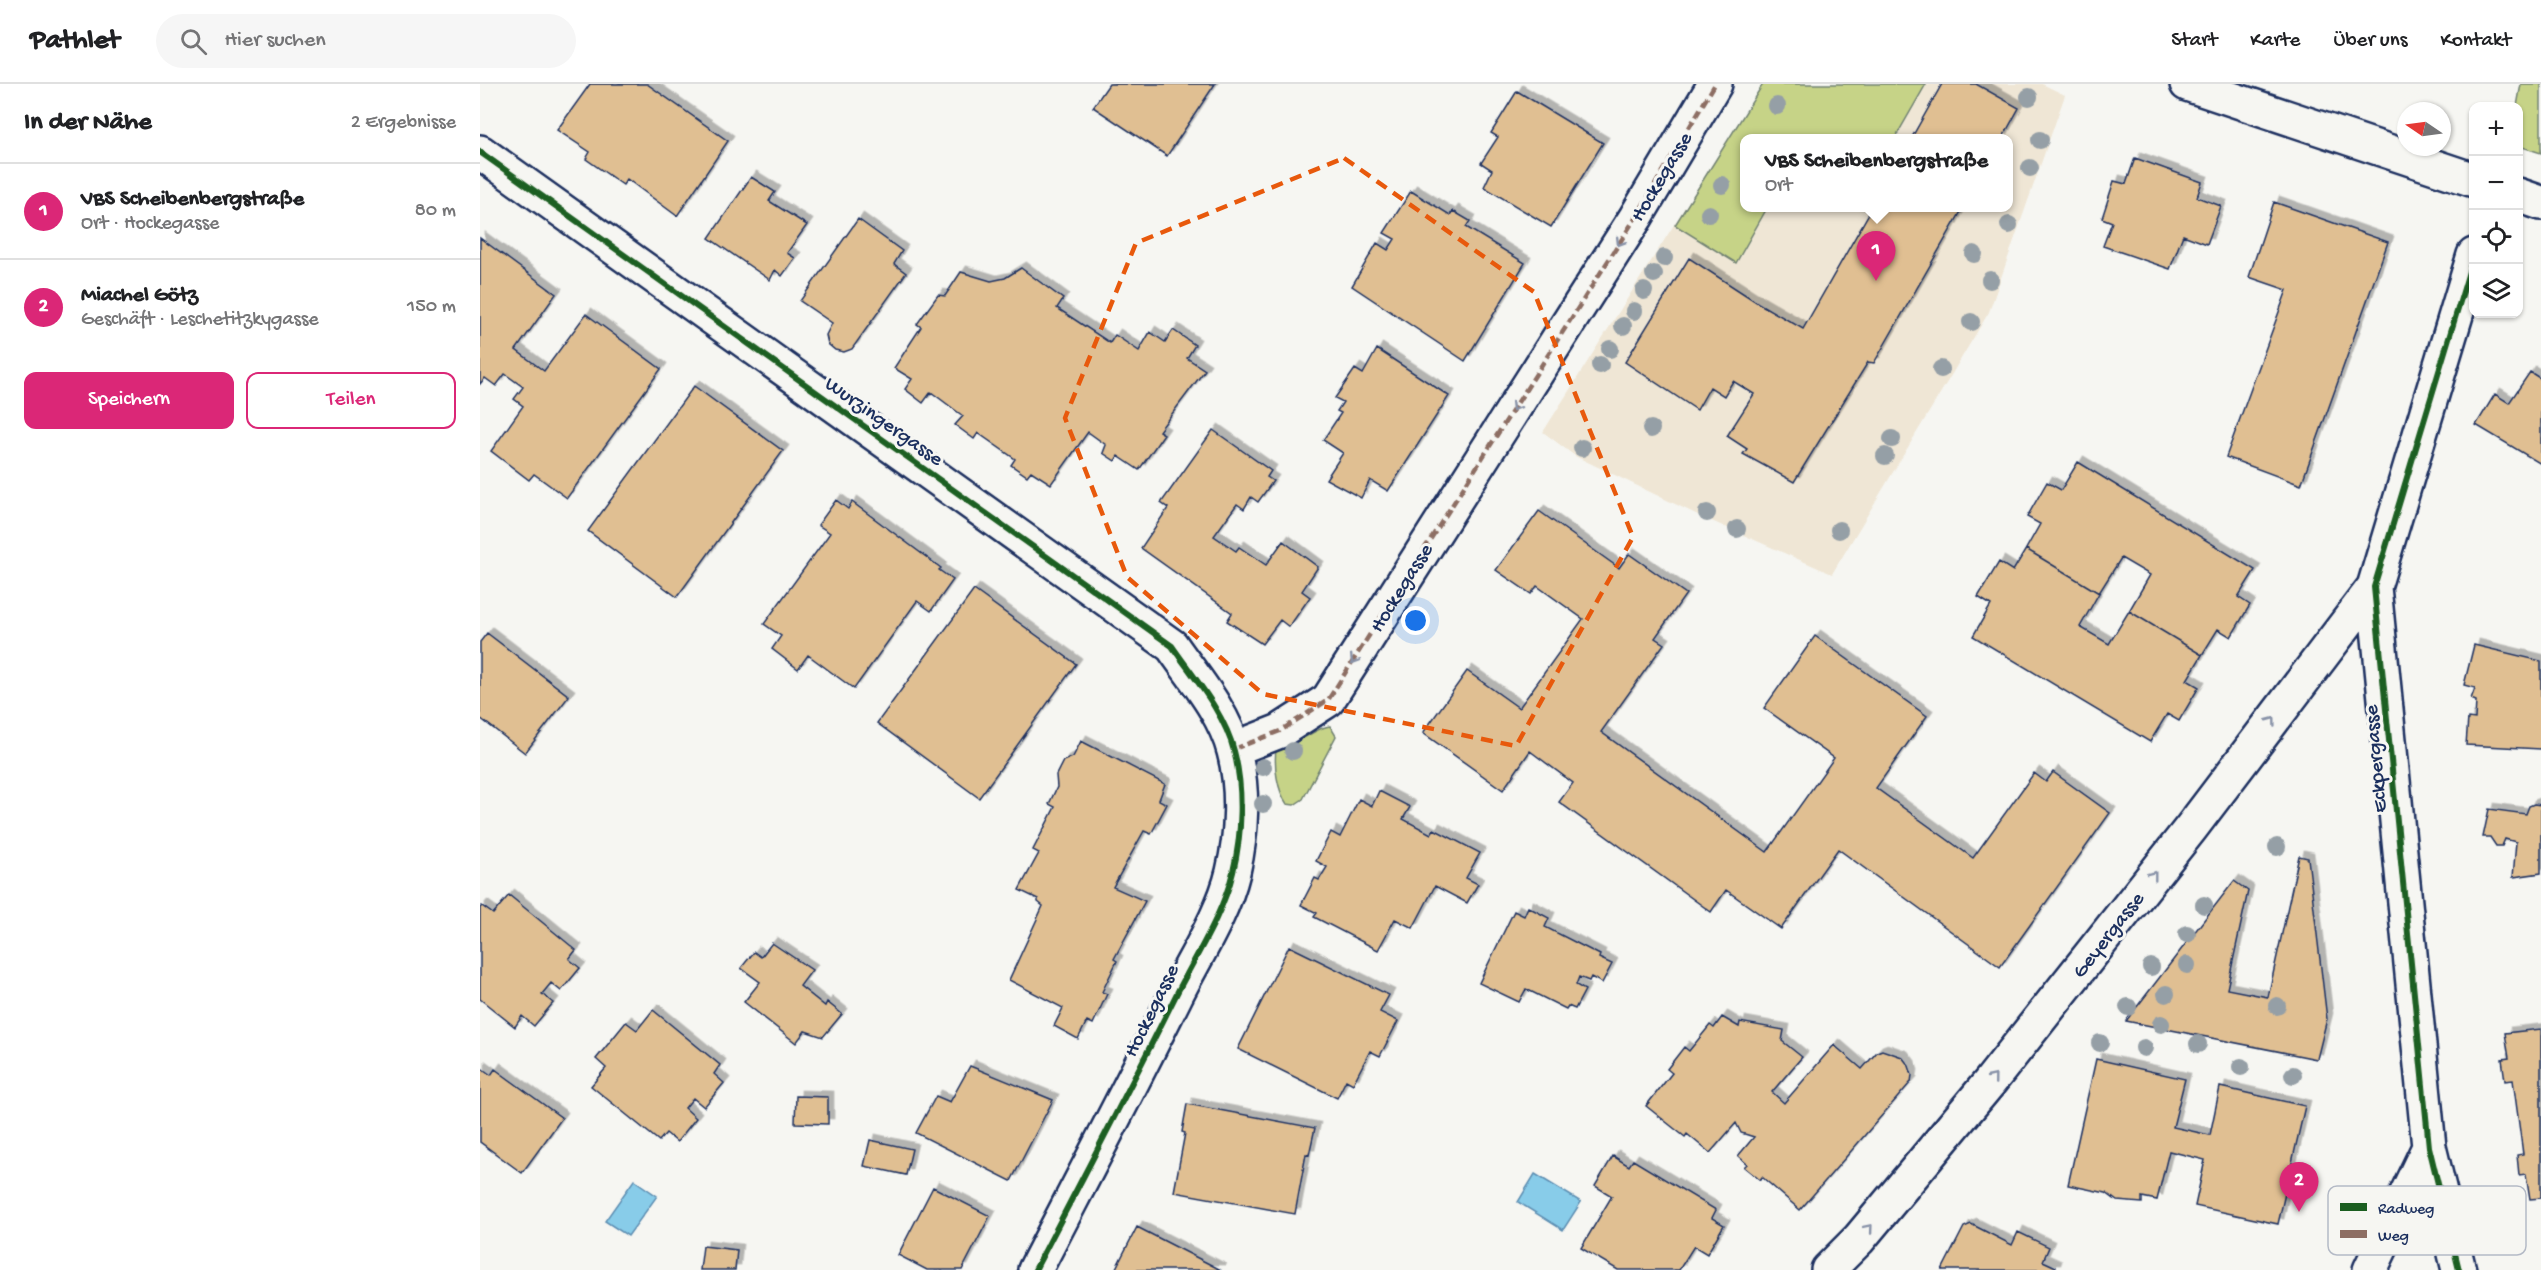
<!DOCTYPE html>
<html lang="de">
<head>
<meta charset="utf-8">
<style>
  :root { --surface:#fff; --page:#f6f6f6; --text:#202124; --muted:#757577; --line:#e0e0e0; --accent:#db2777 }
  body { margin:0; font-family:"Gochi Hand",sans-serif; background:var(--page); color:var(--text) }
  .controls { position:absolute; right:18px; top:18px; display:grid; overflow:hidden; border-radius:12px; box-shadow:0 2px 4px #0004 }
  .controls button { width:54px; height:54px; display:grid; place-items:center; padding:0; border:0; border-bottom:2px solid var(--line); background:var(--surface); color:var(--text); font:30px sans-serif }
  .compass { position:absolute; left:1917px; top:18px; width:54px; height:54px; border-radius:50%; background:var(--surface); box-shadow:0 2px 4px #0004; rotate:283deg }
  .you { position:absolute; left:936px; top:537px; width:21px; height:21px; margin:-15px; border:4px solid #fff; border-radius:50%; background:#1a73e8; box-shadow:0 0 0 9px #1a73e833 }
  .badge { display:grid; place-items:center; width:39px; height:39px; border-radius:50%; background:var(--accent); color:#fff; font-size:20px; font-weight:700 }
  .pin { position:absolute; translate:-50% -50px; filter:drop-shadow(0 2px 3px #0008) }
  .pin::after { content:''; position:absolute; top:32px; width:21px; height:18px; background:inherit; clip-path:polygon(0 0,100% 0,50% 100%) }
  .popup { position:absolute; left:1260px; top:50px; width:273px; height:78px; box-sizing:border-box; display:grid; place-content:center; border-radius:12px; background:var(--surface); filter:drop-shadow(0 2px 4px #0005); font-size:20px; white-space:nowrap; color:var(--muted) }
  .popup b { font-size:22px; color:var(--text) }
  .popup::after { content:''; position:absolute; left:50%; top:100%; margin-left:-12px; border:12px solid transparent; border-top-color:var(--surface) }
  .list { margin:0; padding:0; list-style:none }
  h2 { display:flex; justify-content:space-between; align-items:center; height:78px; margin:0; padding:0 24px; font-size:26px }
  h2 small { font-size:20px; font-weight:400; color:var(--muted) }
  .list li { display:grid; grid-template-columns:39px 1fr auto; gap:18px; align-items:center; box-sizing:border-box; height:96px; padding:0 24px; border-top:2px solid var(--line) }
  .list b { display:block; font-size:22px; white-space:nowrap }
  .list p { margin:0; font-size:20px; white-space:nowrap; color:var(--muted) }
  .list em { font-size:20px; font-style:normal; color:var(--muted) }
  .actions { display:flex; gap:12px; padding:18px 24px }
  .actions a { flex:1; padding:14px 0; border:2px solid var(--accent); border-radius:12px; text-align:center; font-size:21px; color:var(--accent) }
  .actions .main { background:var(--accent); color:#fff }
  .icon { flex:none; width:33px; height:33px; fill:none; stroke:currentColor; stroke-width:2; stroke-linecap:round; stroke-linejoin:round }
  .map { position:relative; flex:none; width:2061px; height:1186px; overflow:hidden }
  header { display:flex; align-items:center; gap:36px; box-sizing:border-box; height:84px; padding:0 30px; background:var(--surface); border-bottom:2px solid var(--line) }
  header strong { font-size:28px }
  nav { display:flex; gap:33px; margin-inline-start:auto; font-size:21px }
  .search { width:420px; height:54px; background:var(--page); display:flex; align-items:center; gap:15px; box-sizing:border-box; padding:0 21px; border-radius:33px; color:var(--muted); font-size:22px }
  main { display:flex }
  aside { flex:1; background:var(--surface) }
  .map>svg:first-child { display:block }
  .built { fill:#efe6d5; fill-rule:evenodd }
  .green { fill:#c6d387; stroke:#708172; stroke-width:1.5 }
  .water { fill:#88cce9; stroke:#5c8db1; stroke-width:1.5 }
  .building { fill:#e0bf92; stroke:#1b2f5e; stroke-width:1.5; filter:url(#shadow) }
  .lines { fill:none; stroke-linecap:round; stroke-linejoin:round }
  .street-casing { stroke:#1b2f5e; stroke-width:38 }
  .secondary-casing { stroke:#1b2f5e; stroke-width:38 }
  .street { stroke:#f6f6f2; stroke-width:33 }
  .secondary { stroke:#f6f6f2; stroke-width:33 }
  .quiet { stroke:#8d6e63; stroke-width:4.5; stroke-dasharray:9 4.5; stroke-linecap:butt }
  .cycleway-casing { stroke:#f6f6f2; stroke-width:10 }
  .cycleway { stroke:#1b5e20; stroke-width:6 }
  .tree { fill:#959fa6 }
  .oneway { stroke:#8892a8 }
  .marked { fill:none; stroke:#e8590c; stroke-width:4.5; stroke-dasharray:12 8; stroke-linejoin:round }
  .labels { text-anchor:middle; stroke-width:6; stroke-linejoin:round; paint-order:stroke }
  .street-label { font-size:21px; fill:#1b2f5e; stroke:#f6f6f2 }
  .key { fill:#f6f6f2; stroke:#b4bac6; stroke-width:1.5 }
  .key-label { font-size:16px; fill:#1b2f5e }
</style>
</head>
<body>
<header>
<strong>Pathlet</strong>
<div class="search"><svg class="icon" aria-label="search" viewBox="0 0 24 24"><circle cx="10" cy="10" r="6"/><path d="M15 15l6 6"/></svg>Hier suchen</div>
<nav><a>Start</a><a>Karte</a><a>Über uns</a><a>Kontakt</a></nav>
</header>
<main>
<aside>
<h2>In der Nähe<small>2 Ergebnisse</small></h2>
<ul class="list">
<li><span class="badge">1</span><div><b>VBS Scheibenbergstraße</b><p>Ort · Hockegasse</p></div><em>80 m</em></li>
<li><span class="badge">2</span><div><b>Miachel Götz</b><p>Geschäft · Leschetitzkygasse</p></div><em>150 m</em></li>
</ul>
<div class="actions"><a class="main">Speichern</a><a>Teilen</a></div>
</aside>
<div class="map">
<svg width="2061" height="1186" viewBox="0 0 2061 1186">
  <defs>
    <filter id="shadow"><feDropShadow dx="5.5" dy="-5.5" stdDeviation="0" flood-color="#0004"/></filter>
  </defs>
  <rect width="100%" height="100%" fill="#f6f6f2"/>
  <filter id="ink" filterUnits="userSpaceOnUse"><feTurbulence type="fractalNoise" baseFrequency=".0167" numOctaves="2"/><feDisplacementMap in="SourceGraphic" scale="12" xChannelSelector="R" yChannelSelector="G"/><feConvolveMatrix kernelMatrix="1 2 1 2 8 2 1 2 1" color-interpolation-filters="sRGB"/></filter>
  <g filter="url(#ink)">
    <!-- built -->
    <path class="built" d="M 1283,0 L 1562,0 L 1585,11 L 1509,228 L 1352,490 L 1218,431 L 1095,372 L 1063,348 ZM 1264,55 L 1528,55 L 1528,124 L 1264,124 Z"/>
    <!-- green -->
    <path class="green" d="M 1283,0 L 1446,0 L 1415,54 L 1264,55 L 1264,124 L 1287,124 L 1256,179 L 1195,141 Z
      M 2041,0 L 2061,0 L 2061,69 L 2039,62 L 2037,22 Z
      M 850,642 L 856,652 L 823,715 L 814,721 L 807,720 C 797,706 794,682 796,665 C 805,659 814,658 823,654 C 833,650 839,643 850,642 Z"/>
    <!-- water -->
    <path class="water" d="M 1055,1090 L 1101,1118 L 1083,1146 L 1038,1118 Z
      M 154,1096 L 177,1112 L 148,1152 L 125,1137 Z"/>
    <!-- building -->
    <path class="building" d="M 110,0 L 167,0 L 248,57 L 197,132 L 147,95 L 143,101 L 106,75 L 110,68 L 77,46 Z
      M 629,0 L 735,0 L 687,72 L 613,23 Z
      M 1462,0 L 1496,0 L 1539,24 L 1522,55 L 1431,55 Z
      M 1037,7 L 1123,59 L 1071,143 L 1004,103 L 1012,86 L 1001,79 L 1018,53 L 1011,49 Z
      M 1655,74 L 1722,98 L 1717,113 L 1741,122 L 1727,160 L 1703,151 L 1690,185 L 1623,162 L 1632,138 L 1622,134 L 1634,97 L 1646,100 Z
      M 271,93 L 295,108 L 289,117 L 327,141 L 307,169 L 315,174 L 302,192 L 295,186 L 290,196 L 229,154 Z
      M 931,107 L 970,131 L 973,127 L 990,137 L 986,143 L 1045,179 L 985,277 L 872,202 L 897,159 L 908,166 L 915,155 L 904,149 Z
      M 1794,118 L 1908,158 L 1821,401 L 1746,373 L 1807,206 L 1769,193 Z
      M 1392,124 L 1483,124 L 1394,279 L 1388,278 L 1314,398 L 1263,370 L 1267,365 L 1247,352 L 1274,310 L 1253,297 L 1244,312 L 1230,303 L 1217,326 L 1145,278 L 1209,174 L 1278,219 L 1323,245 Z
      M 378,135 L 422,167 L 414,180 L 426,189 L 372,265 L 364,268 L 355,266 L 348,260 L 346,251 L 352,239 L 320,217 Z
      M 0,154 L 76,210 L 36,266 L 64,287 L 106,230 L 181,285 L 87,414 L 54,390 L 49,396 L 11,367 L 43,322 L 34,315 L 43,303 L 25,290 L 16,302 L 5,294 L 0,300 Z
      M 541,184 L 583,215 L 577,224 L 630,259 L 635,251 L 659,267 L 670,248 L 685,258 L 693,246 L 715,261 L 707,274 L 725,286 L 679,347 L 684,350 L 659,386 L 638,372 L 635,377 L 623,369 L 626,361 L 608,348 L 571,400 L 551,387 L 547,392 L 531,381 L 535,375 L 498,349 L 494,355 L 475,341 L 483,332 L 451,308 L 443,319 L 425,305 L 432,295 L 414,284 L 441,243 L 437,240 L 458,211 L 465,212 L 481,188 L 511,197 L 525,194 Z
      M 897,265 L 969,312 L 908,407 L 890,396 L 881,414 L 846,395 L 863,369 L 843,356 L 861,329 L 857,327 L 863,318 L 855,314 L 875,285 L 883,290 Z
      M 2050,288 L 2061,295 L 2061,380 L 1996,341 L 2015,310 L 2029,319 Z
      M 214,302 L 303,367 L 197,513 L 108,447 Z
      M 733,346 L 791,387 L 787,393 L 793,397 L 778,418 L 771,413 L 764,425 L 757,420 L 734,452 L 756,467 L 759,463 L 786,481 L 803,457 L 838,483 L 822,507 L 830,513 L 809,543 L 800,536 L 782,560 L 747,537 L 752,529 L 661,464 L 688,424 L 681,419 Z
      M 1598,378 L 1775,486 L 1758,513 L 1770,521 L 1751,553 L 1738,545 L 1722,571 L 1649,527 L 1670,491 L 1641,474 L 1619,509 L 1546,465 L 1560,440 L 1547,433 L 1567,398 L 1581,406 Z
      M 356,416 L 368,425 L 372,418 L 461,484 L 459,486 L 473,496 L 451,527 L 437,517 L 374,605 L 328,571 L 318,585 L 292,565 L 301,552 L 284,540 L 350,449 L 338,441 Z
      M 1059,427 L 1139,484 L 1149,470 L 1206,510 L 1175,554 L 1184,560 L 1121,648 L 1287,768 L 1354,674 L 1284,624 L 1335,552 L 1447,632 L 1396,704 L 1493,774 L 1554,689 L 1566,698 L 1573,688 L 1630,729 L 1520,883 L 1358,765 L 1301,845 L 1246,806 L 1231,828 L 1079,718 L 1093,699 L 1050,667 L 1023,706 L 943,649 L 987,587 L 1039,624 L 1103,535 L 1057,502 L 1051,510 L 1016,486 Z
      M 1546,465 L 1619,509 L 1600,543 L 1629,560 L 1649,527 L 1722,571 L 1707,596 L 1719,603 L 1699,637 L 1687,630 L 1670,658 L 1493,552 L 1511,521 L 1498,513 L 1519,478 L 1533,487 Z
      M 494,506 L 596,580 L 499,714 L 397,639 Z
      M 7,549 L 89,612 L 45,669 L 0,634 L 0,558 Z
      M 1994,561 L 2061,577 L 2061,665 L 1986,661 L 1988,634 L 1995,635 L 1996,617 L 1991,615 L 1995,604 L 1984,601 Z
      M 601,657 L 685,700 L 679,716 L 687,720 L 671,750 L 664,747 L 633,803 L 665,817 L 634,875 L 637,877 L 622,908 L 627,910 L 613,940 L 607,937 L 598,955 L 574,942 L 583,924 L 529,896 L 563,822 L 558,818 L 558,815 L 539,806 L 559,769 L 553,766 L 575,723 L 569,720 L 577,703 L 576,691 L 583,677 L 593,673 Z
      M 899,707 L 930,723 L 923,735 L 951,750 L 954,745 L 1000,769 L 986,794 L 998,800 L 987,819 L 955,802 L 933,844 L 915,835 L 898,866 L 834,833 L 837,829 L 821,821 L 835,794 L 839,796 L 847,783 L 836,777 L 851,748 L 860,753 L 879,715 L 892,722 Z
      M 2054,720 L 2061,721 L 2061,789 L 2033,793 L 2036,758 L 2025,755 L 2022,762 L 2016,762 L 2010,753 L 2003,753 L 2009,725 L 2046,730 L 2049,722 Z
      M 1819,772 L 1828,774 L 1847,935 L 1837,975 L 1646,937 L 1754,797 L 1768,807 L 1747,905 L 1788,913 Z
      M 29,811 L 96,866 L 89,875 L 100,884 L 81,907 L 71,899 L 62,910 L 73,919 L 54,942 L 42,932 L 35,943 L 0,915 L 0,824 L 2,822 L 13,830 Z
      M 1048,823 L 1069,834 L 1065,843 L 1120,871 L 1119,874 L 1132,880 L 1122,899 L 1111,893 L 1109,897 L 1099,893 L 1096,901 L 1105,906 L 1095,925 L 1088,922 L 1086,925 L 1046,905 L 1039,918 L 999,899 L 1034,827 L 1044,832 Z
      M 292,859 L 332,886 L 320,902 L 345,922 L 347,918 L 362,930 L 343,953 L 325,947 L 316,959 L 264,918 L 280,898 L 261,884 L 274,868 L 281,873 Z
      M 809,862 L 909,911 L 900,928 L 918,937 L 900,972 L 890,967 L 873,1000 L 866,996 L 857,1014 L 758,965 Z
      M 173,926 L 240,981 L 234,990 L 244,999 L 224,1023 L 213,1014 L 205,1024 L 216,1034 L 197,1058 L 186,1049 L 179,1057 L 111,1002 L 126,984 L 116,975 L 146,938 L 157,946 Z
      M 1242,933 L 1259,943 L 1260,938 L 1304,946 L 1302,957 L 1322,973 L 1292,1008 L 1304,1019 L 1354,961 L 1382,985 L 1397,968 L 1402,966 L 1422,973 L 1429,982 L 1432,991 L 1431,998 L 1320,1126 L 1282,1093 L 1280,1096 L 1264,1083 L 1267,1080 L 1258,1072 L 1274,1053 L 1261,1049 L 1256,1039 L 1230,1069 L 1207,1050 L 1205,1053 L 1166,1022 L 1192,989 L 1187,985 L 1204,963 L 1209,967 L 1230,941 L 1234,944 Z
      M 2061,945 L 2061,1114 L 2050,1115 L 2046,1090 L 2039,1091 L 2037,1071 L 2043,1070 L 2033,996 L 2025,997 L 2022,975 L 2029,974 L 2025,949 Z
      M 1616,975 L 1705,995 L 1693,1043 L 1730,1051 L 1740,1003 L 1825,1022 L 1798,1140 L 1715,1122 L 1725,1076 L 1689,1067 L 1677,1116 L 1662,1113 L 1662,1119 L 1637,1117 L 1626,1109 L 1588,1101 Z
      M 490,982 L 573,1016 L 531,1097 L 436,1049 L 456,1012 L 470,1018 Z
      M 0,983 L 11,991 L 15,985 L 82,1034 L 42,1089 L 0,1058 Z
      M 316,1012 L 348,1013 L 348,1040 L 315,1039 Z
      M 707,1020 L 835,1044 L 829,1071 L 826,1070 L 815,1130 L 694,1108 L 705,1049 L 702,1048 Z
      M 390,1056 L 432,1065 L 426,1091 L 384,1082 Z
      M 1133,1072 L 1149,1082 L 1153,1076 L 1236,1126 L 1232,1134 L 1244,1141 L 1227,1170 L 1214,1162 L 1199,1186 L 1138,1186 L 1101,1164 L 1132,1112 L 1115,1102 Z
      M 453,1103 L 510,1132 L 482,1186 L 447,1186 L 418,1171 Z
      M 1491,1140 L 1532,1161 L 1538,1148 L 1569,1163 L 1563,1177 L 1576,1183 L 1575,1186 L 1462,1186 L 1484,1143 Z
      M 657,1143 L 741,1186 L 635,1186 Z
      M 223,1162 L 257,1166 L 255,1186 L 220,1186 Z"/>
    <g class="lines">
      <!-- street casing -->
      <g class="street-casing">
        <path id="street" d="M 0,68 L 692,562 C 714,594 744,628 754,667 C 764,705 762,750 753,788 C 743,830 715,873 696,911 C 650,1004 602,1095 555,1186
          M 754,665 L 800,647 L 848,616 L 1156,133 L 1235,0
          M 1348,1186 L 1379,1155 L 1509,999 L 1711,744 L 1894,503
          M 1890,1186 L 1949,1063
          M 1979,1186 L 1949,1063 L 1894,503 L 1994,171"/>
      </g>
      <!-- secondary casing -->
      <g class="secondary-casing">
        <path id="secondary" d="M 1707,0 L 1994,96
          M 2038,111 L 2061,119"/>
      </g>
      <!-- street -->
      <use href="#street" class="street"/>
      <!-- secondary -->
      <use href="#secondary" class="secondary"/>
      <!-- quiet -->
      <path class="quiet" d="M 754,665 L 800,647 L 848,616 L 1156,133 L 1235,0"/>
      <!-- cycleway casing -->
      <g class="cycleway-casing">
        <path id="cycleway" d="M 0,68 L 692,562 C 714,594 744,628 754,667 C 764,705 762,750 753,788 C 743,830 715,873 696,911 C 650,1004 602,1095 555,1186
          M 1979,1186 L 1949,1063 L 1894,503 L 1994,171"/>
      </g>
      <!-- cycleway -->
      <use href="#cycleway" class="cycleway"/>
    </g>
    <!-- trees -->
    <g class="tree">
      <circle cx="1549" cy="13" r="9"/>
      <circle cx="1297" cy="22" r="9"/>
      <circle cx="1560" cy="56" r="9"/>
      <circle cx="1550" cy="84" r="9"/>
      <circle cx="1242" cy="101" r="9"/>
      <circle cx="1229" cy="130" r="9"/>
      <circle cx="1529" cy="141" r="9"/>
      <circle cx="1494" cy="170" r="9"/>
      <circle cx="1184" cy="174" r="9"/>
      <circle cx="1174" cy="190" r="9"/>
      <circle cx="1510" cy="196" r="9"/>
      <circle cx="1164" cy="207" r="9"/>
      <circle cx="1154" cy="227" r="9"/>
      <circle cx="1491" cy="238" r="9"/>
      <circle cx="1143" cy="242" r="9"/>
      <circle cx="1130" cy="265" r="9"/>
      <circle cx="1120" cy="281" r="9"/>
      <circle cx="1461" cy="285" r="9"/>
      <circle cx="1171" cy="345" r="9"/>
      <circle cx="1412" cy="355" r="9"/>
      <circle cx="1102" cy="364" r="9"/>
      <circle cx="1405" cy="372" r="9"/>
      <circle cx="1227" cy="429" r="9"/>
      <circle cx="1257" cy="445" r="9"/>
      <circle cx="1359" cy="446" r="9"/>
      <circle cx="813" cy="667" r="9"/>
      <circle cx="783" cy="683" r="9"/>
      <circle cx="783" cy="720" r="9"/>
      <circle cx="1797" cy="763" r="9"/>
      <circle cx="1724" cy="821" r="9"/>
      <circle cx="1707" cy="850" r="9"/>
      <circle cx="1707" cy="881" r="9"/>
      <circle cx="1671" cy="883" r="9"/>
      <circle cx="1686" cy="910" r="9"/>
      <circle cx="1797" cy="922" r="9"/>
      <circle cx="1648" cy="923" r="9"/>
      <circle cx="1681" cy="940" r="9"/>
      <circle cx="1620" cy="959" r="9"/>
      <circle cx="1718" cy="960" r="9"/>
      <circle cx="1664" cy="964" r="9"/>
      <circle cx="1761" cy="983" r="9"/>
      <circle cx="1813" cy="991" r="9"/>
    </g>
    <!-- one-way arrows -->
    <defs><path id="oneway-chevron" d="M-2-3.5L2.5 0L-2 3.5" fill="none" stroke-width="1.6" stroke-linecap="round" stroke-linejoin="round" transform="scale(1.5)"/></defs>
    <g class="oneway">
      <use href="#oneway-chevron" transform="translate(1140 158) rotate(122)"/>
      <use href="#oneway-chevron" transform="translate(1035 323) rotate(122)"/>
      <use href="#oneway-chevron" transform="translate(874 576) rotate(122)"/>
      <use href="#oneway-chevron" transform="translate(1792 637) rotate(-53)"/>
      <use href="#oneway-chevron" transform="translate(1673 791) rotate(-52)"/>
      <use href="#oneway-chevron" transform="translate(1513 994) rotate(-51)"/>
      <use href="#oneway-chevron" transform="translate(1389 1144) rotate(-50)"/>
    </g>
  </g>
  <!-- marked area -->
  <path class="marked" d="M 864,74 L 1054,208 L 1153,453 L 1036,662 L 783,610 L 647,493 L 585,334 L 656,159 Z"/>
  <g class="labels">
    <!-- street labels -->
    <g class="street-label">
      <text transform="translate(1180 92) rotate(-59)" y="7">Hockegasse</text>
      <text transform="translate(405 336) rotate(35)" y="7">Wurzingergasse</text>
      <text transform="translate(920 503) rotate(-58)" y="7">Hockegasse</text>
      <text transform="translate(1894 675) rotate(-95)" y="7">Eckpergasse</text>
      <text transform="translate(1627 850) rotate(-52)" y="7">Geyergasse</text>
      <text transform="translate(670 926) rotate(-64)" y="7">Hockegasse</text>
    </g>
  </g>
  <!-- legend -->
  <rect x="1848" y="1102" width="198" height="69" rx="9" class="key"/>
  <rect x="1860" y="1119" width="27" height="8" fill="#1b5e20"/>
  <rect x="1860" y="1146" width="27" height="8" fill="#8d6e63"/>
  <g class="key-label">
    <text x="1898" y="1129">Radweg</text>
    <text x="1898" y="1156">Weg</text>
  </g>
</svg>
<div class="controls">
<button>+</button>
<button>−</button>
<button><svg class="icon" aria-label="locate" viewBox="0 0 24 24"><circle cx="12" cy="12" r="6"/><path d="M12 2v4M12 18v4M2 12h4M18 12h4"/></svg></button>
<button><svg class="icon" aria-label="layers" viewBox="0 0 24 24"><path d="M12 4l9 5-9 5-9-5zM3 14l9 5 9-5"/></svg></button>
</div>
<svg class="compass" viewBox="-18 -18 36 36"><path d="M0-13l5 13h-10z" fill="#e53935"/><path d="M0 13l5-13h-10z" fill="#757577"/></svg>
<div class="you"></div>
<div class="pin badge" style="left:1396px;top:197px">1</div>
<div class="popup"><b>VBS Scheibenbergstraße</b>Ort</div>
<div class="pin badge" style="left:1819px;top:1128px">2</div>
</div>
</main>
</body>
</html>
